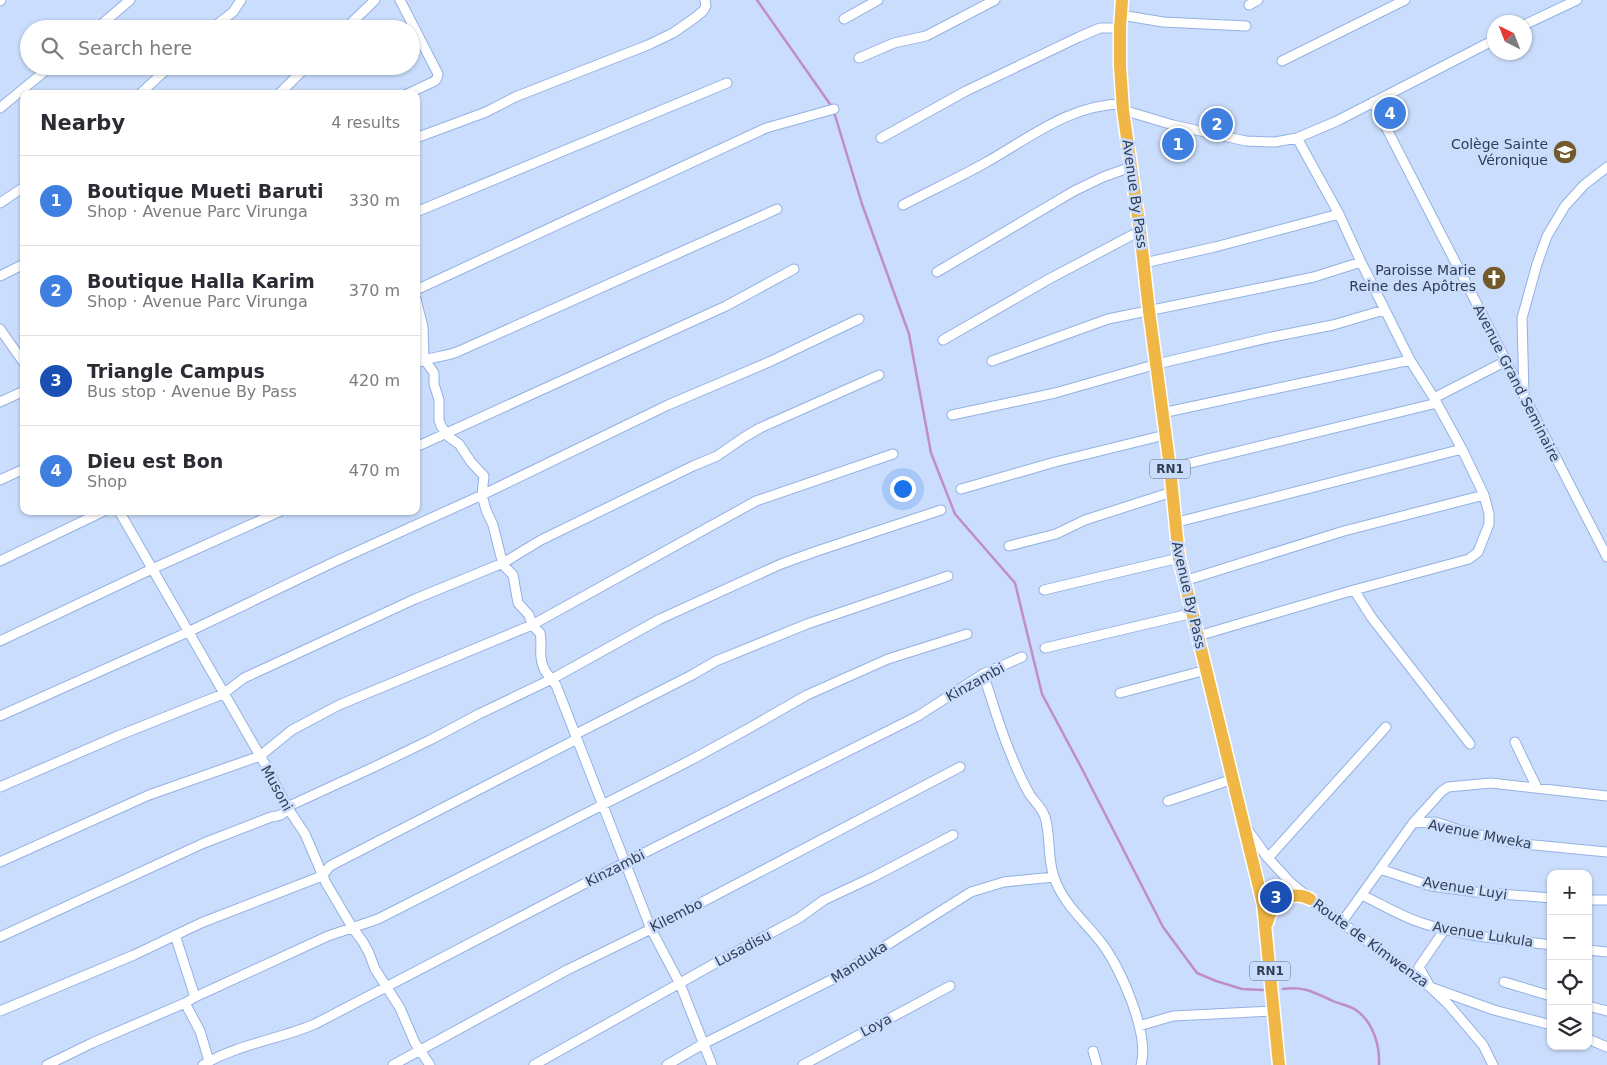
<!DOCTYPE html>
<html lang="en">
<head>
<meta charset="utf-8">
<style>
  :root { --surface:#fff; --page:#f7f7f7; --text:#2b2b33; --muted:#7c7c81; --line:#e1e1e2; --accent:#735a2b }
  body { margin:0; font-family:"DejaVu Sans",sans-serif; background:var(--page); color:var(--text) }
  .controls { position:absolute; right:15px; bottom:15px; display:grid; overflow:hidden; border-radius:10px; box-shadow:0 1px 4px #0004 }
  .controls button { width:45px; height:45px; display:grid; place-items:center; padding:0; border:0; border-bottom:1px solid var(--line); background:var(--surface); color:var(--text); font:25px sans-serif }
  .compass { position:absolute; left:1487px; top:15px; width:45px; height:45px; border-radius:50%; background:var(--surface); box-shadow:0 1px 4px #0004; rotate:318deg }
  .you { position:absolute; left:902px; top:488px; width:18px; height:18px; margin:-12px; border:4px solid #fff; border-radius:50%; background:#1a73e8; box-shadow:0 0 0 8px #1a73e833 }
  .badge { display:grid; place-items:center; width:32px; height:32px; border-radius:50%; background:var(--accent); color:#fff; font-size:16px; font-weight:700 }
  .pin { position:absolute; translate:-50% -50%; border:2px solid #fff; box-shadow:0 1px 5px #0006 }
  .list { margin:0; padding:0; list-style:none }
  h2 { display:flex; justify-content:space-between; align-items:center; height:65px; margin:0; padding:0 20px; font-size:21px }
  h2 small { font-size:16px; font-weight:400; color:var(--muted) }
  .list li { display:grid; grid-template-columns:32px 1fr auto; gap:15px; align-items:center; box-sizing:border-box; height:90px; padding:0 20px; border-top:1px solid var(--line) }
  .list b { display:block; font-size:19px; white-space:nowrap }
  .list p { margin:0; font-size:16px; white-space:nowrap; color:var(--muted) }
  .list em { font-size:16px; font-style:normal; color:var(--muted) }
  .icon { flex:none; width:28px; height:28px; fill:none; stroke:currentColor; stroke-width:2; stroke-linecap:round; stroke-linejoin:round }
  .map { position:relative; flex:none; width:1607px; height:1065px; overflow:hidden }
  .search { position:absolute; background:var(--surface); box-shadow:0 1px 4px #0004; left:20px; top:20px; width:400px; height:55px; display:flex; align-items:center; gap:12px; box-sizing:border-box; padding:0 18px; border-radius:28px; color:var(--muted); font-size:19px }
  .panel { position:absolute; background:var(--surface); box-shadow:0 1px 4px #0004; left:20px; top:90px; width:400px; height:425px; border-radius:10px }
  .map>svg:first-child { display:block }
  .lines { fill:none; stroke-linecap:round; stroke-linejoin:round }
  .stream { stroke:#bf8dc8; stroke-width:2.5 }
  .minor-casing { stroke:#94b1e3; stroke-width:11 }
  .highway-casing { stroke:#fff; stroke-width:15 }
  .minor { stroke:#fff; stroke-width:9 }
  .highway { stroke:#f0b746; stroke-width:12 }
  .labels { text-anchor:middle; stroke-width:5; stroke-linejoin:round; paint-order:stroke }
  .shield { fill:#caddfc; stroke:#5f6d85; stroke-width:1 }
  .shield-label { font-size:12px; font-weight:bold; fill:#313d52 }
  .poi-label { font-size:14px; fill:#313d52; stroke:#caddfc; text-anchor:end }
  .street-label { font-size:14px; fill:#313d52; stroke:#caddfc }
</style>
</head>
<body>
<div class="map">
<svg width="1607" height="1065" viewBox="0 0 1607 1065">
  <rect width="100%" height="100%" fill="#caddfc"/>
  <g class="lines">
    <!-- stream -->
    <path class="stream" d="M 757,0 L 832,107
      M 834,112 L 862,204 L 909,334 L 931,453 L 955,514 L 1015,583 L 1042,694 L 1080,765 L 1163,927 L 1197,973 L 1216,981 L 1242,989 L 1263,990
      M 1283,989 C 1303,986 1313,992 1331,1000 C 1338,1004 1349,1005 1356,1010 C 1373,1022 1380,1045 1379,1065"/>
    <!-- minor casing -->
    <g class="minor-casing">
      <path id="minor" d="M 400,0 L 438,74 L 437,78 L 435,81 L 407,94
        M 0,1 L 1,0
        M 1249,5 L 1258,0
        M 1121,15 L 1163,22 L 1246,26
        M 844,19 L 878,0
        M 1524,25 L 1577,0
        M 96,29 L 130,0
        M 211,29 L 233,12 L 241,0
        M 345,29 L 375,0
        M 859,58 L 894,43 L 926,36 L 995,0
        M 1282,61 L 1405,0
        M 140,94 L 170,66
        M 279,94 L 307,66
        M 1373,102 L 1607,557
        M 0,108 L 51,66
        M 1123,110 L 1173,125 L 1246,141 L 1275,142 L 1297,138 L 1337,121 L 1494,40
        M 416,138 L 486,112 L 515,97 L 648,45 L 673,33 L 696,17 L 703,11 L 706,6 L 705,0
        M 881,138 L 966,91 L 1079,37 L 1100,28 L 1120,28
        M 0,203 L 24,187
        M 903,205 C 930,191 958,178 985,163 C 1028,139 1070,104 1123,104
        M 416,212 L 727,83
        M 1144,263 L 1215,247 L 1339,214
        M 937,272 L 1074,191 L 1103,177 L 1131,167
        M 0,276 L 24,264
        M 416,290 L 766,128 L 834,109
        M 416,299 L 423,327 L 424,359 L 434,373 L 434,384 L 439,400 L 439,420 L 441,426 L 449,437 L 459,444 L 471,462 L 484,476 L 482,495 L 486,510 L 493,525 L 503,565 L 513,575 L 518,603 L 529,615 L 532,625 L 540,633 C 542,641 540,649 541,657 C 542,670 549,676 556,685 L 651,929 L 680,984 L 712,1065
        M 0,329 L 24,363
        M 943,340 L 1049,279 L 1140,231
        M 992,361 L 1108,319 L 1314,277 L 1361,262
        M 416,363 C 429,357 444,357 457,352 L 777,209
        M 1524,394 L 1522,318 L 1537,264 L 1547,236 L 1565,206 L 1584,185 L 1607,167
        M 1434,398 L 1506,361
        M 0,402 L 24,391
        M 1162,413 L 1410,360
        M 952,415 L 1055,393 L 1157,364 L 1272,337 L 1333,325 L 1384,310
        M 416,447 L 726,306 L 794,269
        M 1170,468 L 1437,403
        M 0,480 L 24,469
        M 961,489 L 1055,462 L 1165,435
        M 119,511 L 266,766 L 287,807 L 305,834 L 326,883 L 352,927 L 363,942 L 369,953 L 375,969 L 400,1008 L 415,1043 L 430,1065
        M 1174,523 L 1462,449
        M 1009,546 L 1056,534 L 1085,520 L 1172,492
        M 0,561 L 104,511
        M 1184,581 L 1344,531 L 1484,495
        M 1044,590 L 1179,558
        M 1354,590 L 1372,618 L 1470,744
        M 1198,636 L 1354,590 L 1469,559 L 1478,552 L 1489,524 L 1489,514 L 1484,495 L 1462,449 L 1434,398 L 1410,360 L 1361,262 L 1339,214 L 1297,138
        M 0,641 L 152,569 L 281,511
        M 1045,648 L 1193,613
        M 983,674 C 993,702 1000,730 1012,757 C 1017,770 1023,783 1030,795 C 1035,802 1042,808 1045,817 C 1051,836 1047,858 1054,877 C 1062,902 1084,921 1100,941 C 1120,966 1150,1034 1141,1065
        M 1120,693 L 1206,670
        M 0,716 L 188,632 L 334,562 L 482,495 L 668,405 L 769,362 L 859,319
        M 576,734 L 692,675 L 716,661 L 807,624 L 948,576
        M 1515,742 L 1537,788
        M 0,787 L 120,735 L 223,694 L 244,678 L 415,599 L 503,563 L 541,540 L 693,466 L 717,456 L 743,438 L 760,428 L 879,375
        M 1168,801 L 1233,779
        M 1413,823 L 1435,822 L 1460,830 L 1514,843 L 1607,852
        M 1247,829 L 1268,858 L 1291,883 L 1331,915 L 1430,987 L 1448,1004 L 1483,1045 L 1493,1065
        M 1268,858 L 1386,727
        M 0,862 L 149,795 L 260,756 L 292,730 L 339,705 L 532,625 L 756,501 L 893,454
        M 1380,869 L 1431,886 L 1476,892 L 1551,898
        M 1362,895 C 1381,904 1402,917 1422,923 C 1463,937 1508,939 1551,945
        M 1588,900 L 1607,900
        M 1342,922 L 1413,823 L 1442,791 L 1448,787 L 1491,783 L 1607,796
        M 1445,929 L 1419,967 L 1430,987 L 1494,1010 L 1551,1025
        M 175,935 L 195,997
        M 0,937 L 204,843 L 271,817 C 279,816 285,815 287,807 L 374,767 L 432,739 L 479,714 L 552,679 L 660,619 L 781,564 L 817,551 L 941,510
        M 1588,950 L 1607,952
        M 1504,982 L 1551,996
        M 185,1003 L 200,1031 L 209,1061
        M 1588,1006 L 1607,1011
        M 0,1011 L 134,955 L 201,923 L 322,876 L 330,866 L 577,739
        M 1139,1026 L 1173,1016 L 1274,1011
        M 1588,1039 L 1607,1047
        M 1093,1051 L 1097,1065
        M 47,1065 L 92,1043 L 185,1003 L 195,997 L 328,936 L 378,919 L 691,760 L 744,731 L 807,695 L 888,659 L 967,634
        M 203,1065 C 235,1045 280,1039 315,1024 L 626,862 L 918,716 L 983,674 L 1022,657
        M 393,1065 L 567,970 L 651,929 L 960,767
        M 534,1065 L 730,955 L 799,918 L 824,900 L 875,876 L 953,835
        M 667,1065 L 703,1044 L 833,979 L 971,892 L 1004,882 L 1054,877
        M 803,1065 L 950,986"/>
    </g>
    <!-- highway casing -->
    <g class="highway-casing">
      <path id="highway" d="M 1122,0 L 1120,28 L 1120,66 L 1123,110 L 1140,231 L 1149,311 L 1170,468 L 1179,558 L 1263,904 L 1279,1065
        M 1267,923 C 1271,903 1291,889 1310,899"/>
    </g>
    <!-- minor -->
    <use href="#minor" class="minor"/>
    <!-- highway -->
    <use href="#highway" class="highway"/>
  </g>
  <!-- icons -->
  <defs>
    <g id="school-disc" transform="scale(1.25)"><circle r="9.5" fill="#735a2b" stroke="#caddfc"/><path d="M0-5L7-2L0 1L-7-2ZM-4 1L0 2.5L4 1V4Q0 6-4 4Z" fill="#fff"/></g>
    <g id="church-disc" transform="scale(1.25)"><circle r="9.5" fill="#735a2b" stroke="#caddfc"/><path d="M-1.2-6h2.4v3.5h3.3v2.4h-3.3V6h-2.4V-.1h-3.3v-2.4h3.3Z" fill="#fff"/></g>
  </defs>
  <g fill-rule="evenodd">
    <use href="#school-disc" x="1565" y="152"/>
    <use href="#church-disc" x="1494" y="278"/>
  </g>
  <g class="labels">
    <!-- shield labels -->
    <g class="shield">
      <rect x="1150" y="459.5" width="40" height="19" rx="4"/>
      <rect x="1250" y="961.5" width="40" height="19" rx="4"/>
    </g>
    <g class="shield-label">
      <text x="1170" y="473">RN1</text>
      <text x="1270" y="975">RN1</text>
    </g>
    <!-- poi labels -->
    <g class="poi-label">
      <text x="1548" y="149">Colège Sainte<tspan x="1548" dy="16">Véronique</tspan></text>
      <text x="1476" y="275">Paroisse Marie<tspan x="1476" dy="16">Reine des Apôtres</tspan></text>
    </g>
    <!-- street labels -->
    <g class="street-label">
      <text transform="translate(1135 194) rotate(82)" y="5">Avenue By Pass</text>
      <text transform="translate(1517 383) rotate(63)" y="5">Avenue Grand Seminaire</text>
      <text transform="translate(1189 595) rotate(77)" y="5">Avenue By Pass</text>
      <text transform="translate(975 682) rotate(-29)" y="5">Kinzambi</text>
      <text transform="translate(277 788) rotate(61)" y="5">Musoni</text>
      <text transform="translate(1480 834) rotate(11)" y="5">Avenue Mweka</text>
      <text transform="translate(615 868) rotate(-27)" y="5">Kinzambi</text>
      <text transform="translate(1465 888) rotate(9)" y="5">Avenue Luyi</text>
      <text transform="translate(676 915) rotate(-27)" y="5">Kilembo</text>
      <text transform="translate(1483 934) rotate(9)" y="5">Avenue Lukula</text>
      <text transform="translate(1371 943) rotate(36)" y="5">Route de Kimwenza</text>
      <text transform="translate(743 948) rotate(-28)" y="5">Lusadisu</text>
      <text transform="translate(859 962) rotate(-33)" y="5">Manduka</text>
      <text transform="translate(876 1025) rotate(-28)" y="5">Loya</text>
    </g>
  </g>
</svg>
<div class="controls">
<button>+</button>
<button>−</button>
<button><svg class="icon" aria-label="locate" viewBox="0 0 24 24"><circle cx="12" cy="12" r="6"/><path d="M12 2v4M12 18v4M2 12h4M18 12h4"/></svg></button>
<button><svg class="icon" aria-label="layers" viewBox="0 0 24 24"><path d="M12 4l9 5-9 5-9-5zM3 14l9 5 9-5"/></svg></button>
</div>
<svg class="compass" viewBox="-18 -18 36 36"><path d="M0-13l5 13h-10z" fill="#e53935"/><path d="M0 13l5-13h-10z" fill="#7c7c81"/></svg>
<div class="you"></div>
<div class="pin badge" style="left:1178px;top:144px;background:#3f7fe0">1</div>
<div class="pin badge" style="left:1217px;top:124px;background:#3f7fe0">2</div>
<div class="pin badge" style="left:1276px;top:897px;background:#1a4fb4">3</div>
<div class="pin badge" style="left:1390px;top:113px;background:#3f7fe0">4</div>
<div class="search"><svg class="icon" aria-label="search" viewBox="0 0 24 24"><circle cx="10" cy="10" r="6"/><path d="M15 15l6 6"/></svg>Search here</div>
<section class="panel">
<h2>Nearby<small>4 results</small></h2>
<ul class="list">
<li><span class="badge" style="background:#3f7fe0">1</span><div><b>Boutique Mueti Baruti</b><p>Shop · Avenue Parc Virunga</p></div><em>330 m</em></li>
<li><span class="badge" style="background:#3f7fe0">2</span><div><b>Boutique Halla Karim</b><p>Shop · Avenue Parc Virunga</p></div><em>370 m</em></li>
<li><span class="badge" style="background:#1a4fb4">3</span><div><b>Triangle Campus</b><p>Bus stop · Avenue By Pass</p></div><em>420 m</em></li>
<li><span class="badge" style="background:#3f7fe0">4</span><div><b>Dieu est Bon</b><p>Shop</p></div><em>470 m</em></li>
</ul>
</section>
</div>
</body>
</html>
